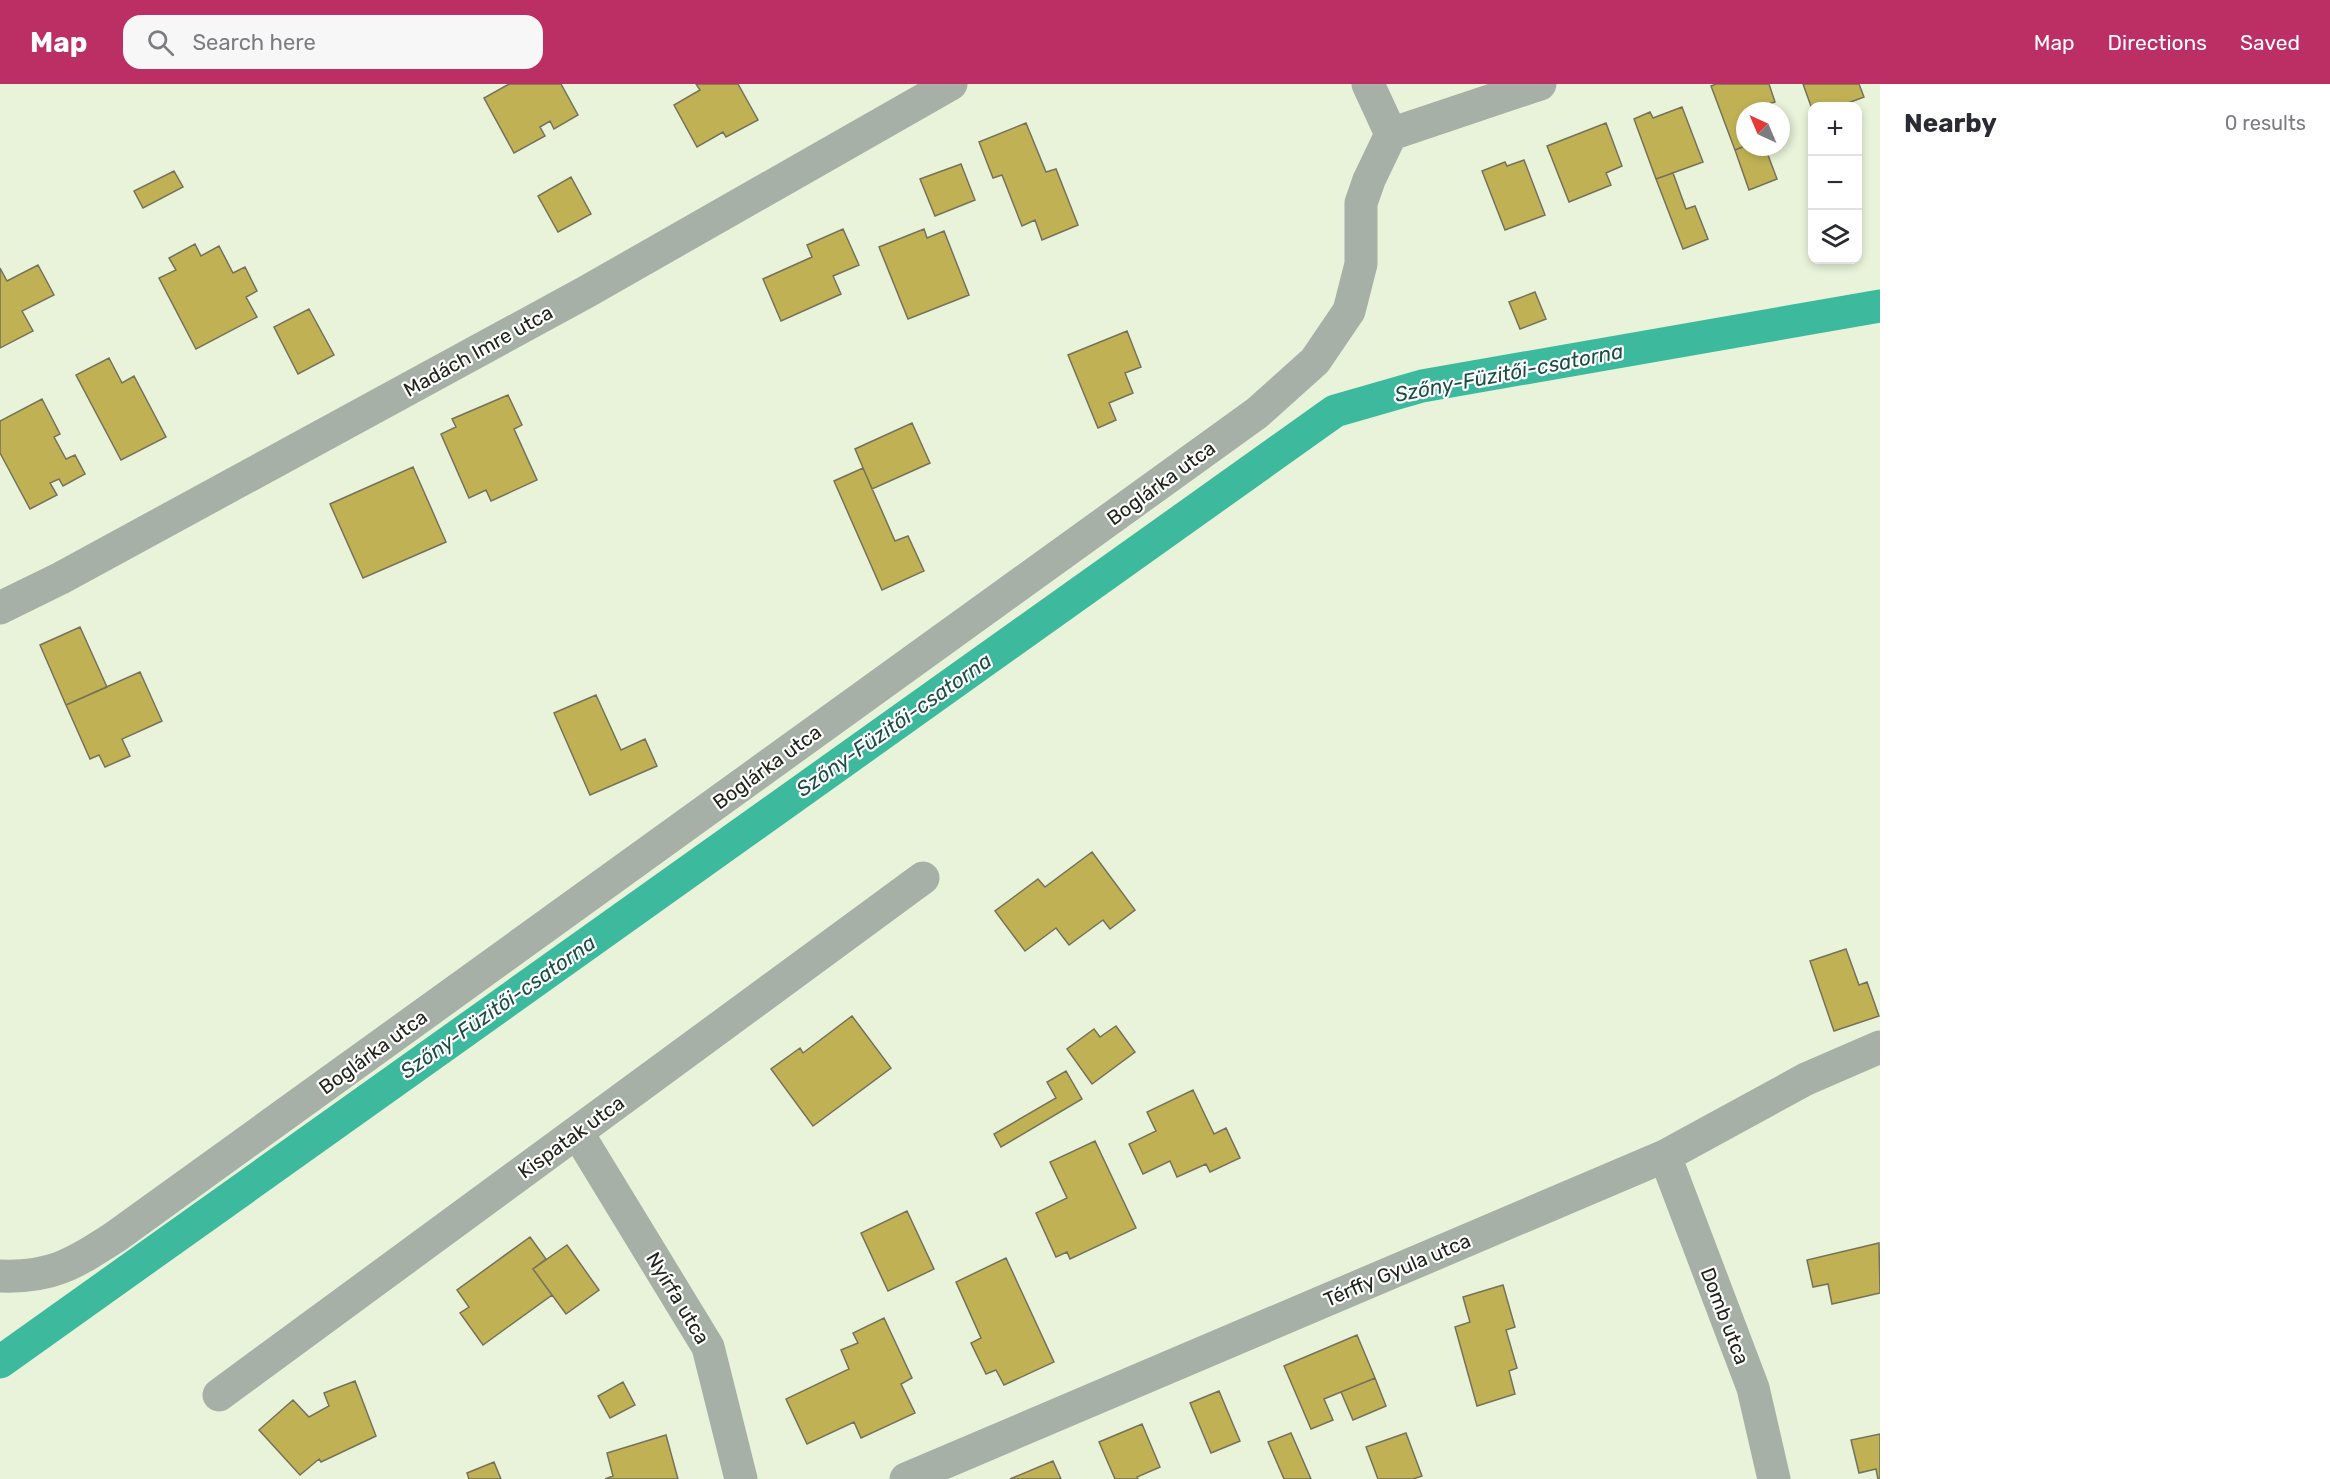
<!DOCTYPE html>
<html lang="en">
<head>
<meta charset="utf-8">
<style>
  :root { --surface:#fff; --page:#f7f7f7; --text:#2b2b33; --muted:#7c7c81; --line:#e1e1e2; --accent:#bb2f65 }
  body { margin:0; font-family:Rubik,sans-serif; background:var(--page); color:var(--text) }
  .controls { position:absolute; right:18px; top:18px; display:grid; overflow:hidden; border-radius:12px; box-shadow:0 3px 9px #0003 }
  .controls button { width:54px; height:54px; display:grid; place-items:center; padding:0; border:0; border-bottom:2px solid var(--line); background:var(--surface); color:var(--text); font:30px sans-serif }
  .compass { position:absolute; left:1736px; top:18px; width:54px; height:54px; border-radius:50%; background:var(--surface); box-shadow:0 3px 9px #0003; rotate:316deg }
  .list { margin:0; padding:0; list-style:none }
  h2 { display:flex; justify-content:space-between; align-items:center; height:78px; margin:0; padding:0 24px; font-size:26px }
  h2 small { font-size:20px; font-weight:400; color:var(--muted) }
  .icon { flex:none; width:33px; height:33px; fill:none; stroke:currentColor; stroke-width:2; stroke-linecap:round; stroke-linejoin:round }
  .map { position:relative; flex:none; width:1880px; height:1395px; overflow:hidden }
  header { display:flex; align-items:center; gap:36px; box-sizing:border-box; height:84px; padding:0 30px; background:var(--accent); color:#fff }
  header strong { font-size:28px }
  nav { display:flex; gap:33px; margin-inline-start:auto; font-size:21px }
  .search { width:420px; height:54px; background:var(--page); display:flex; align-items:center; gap:15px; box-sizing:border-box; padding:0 21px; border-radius:18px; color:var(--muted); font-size:22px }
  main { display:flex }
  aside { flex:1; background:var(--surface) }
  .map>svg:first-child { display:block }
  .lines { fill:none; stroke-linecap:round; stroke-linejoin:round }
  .canal { stroke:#3db99e; stroke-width:33 }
  .building { fill:#bfb154; stroke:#76725a; stroke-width:1.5 }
  .minor { stroke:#a6b0a7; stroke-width:33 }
  .labels { text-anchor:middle; stroke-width:4.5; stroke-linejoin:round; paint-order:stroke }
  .street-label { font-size:20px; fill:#20241b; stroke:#fff }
  .water-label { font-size:21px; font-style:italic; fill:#1b4e42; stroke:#fff }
</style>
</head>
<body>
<header>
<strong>Map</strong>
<div class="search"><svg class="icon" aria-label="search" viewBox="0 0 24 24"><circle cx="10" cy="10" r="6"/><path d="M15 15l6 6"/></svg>Search here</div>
<nav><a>Map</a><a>Directions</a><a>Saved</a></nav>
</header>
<main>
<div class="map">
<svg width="1880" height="1395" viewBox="0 0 1880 1395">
  <rect width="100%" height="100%" fill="#e8f3d9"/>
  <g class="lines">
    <!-- canal -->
    <path class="canal" d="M 0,1278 L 1335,327 L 1422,302 L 1880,222"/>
  </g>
  <!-- building -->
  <path class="building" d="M 509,0 L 561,0 L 578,31 L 554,45 L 550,37 L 540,43 L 545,52 L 514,69 L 484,14 Z
    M 696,0 L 738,0 L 758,36 L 726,53 L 723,48 L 697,63 L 674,21 L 700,6 Z
    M 1716,0 L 1769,0 L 1775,18 L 1745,27 L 1745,62 L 1735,66 L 1711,2 Z
    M 1803,0 L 1859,0 L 1864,13 L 1840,22 L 1812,22 L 1812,25 Z
    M 1682,23 L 1703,78 L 1656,95 L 1634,35 L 1650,28 L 1653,34 Z
    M 1026,39 L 1046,88 L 1056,85 L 1078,141 L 1042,156 L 1035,136 L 1022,142 L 1002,91 L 993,94 L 979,58 Z
    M 1606,39 L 1622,82 L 1606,89 L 1611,101 L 1569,118 L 1547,62 Z
    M 1745,62 L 1765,63 L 1777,95 L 1749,106 L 1735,66 Z
    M 1524,76 L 1545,131 L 1505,146 L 1482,87 L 1505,78 L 1507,82 Z
    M 961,80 L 975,116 L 935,132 L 920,95 Z
    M 174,87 L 183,103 L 143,124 L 134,107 Z
    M 1673,89 L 1686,125 L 1695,122 L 1708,155 L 1683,165 L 1656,95 Z
    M 571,93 L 591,130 L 558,148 L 538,112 Z
    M 843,145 L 859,181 L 833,192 L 841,210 L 781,237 L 763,195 L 812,173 L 807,161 Z
    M 924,145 L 927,154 L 944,147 L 969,211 L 908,235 L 879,163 Z
    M 195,160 L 201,172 L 219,162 L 233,189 L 245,183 L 257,207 L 246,213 L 257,233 L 196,265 L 159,194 L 176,186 L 169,174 Z
    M 38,181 L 54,211 L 22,227 L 33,247 L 0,264 L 0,184 L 7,197 Z
    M 1535,208 L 1546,235 L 1520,245 L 1509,218 Z
    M 309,225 L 334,271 L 298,290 L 274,243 Z
    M 1127,247 L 1141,283 L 1125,289 L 1133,309 L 1109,319 L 1116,336 L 1098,344 L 1068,271 Z
    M 109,274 L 122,299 L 134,292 L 166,353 L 121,376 L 76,291 Z
    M 508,311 L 522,341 L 514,345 L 537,396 L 491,417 L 486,406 L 469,414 L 441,350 L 456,343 L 452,335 Z
    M 42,315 L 60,350 L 54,353 L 66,375 L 75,371 L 85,390 L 63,402 L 59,395 L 50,399 L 57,411 L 30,425 L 0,369 L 0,337 Z
    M 912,339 L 930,379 L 872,405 L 855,365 Z
    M 413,383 L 446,458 L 363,494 L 330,420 Z
    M 863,384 L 895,457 L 908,452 L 924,487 L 882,506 L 834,397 Z
    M 80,543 L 107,603 L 66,621 L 40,561 Z
    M 140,588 L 162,637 L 122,655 L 130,672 L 105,683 L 99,671 L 90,675 L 66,621 Z
    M 596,611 L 621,666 L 645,655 L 657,682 L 590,711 L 554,629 Z
    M 1092,768 L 1135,826 L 1110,845 L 1103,836 L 1069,861 L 1056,844 L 1025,867 L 995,827 L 1038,795 L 1045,803 Z
    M 1846,865 L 1859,901 L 1867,898 L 1879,932 L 1834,947 L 1810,877 Z
    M 852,932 L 891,984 L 813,1042 L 771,985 L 800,964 L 803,969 Z
    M 1116,942 L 1135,968 L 1092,1000 L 1067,965 L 1094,945 L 1100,953 Z
    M 1066,987 L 1082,1015 L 1001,1063 L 994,1050 L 1056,1014 L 1047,998 Z
    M 1193,1006 L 1214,1050 L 1226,1044 L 1240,1074 L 1210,1088 L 1206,1080 L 1177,1093 L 1170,1077 L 1143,1090 L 1129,1060 L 1156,1047 L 1147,1028 Z
    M 1095,1057 L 1136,1144 L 1070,1175 L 1067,1168 L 1056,1173 L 1036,1129 L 1067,1114 L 1050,1078 Z
    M 907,1127 L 934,1185 L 888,1207 L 861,1149 Z
    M 530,1153 L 546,1175 L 533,1185 L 552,1211 L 483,1261 L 460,1229 L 469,1223 L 457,1206 Z
    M 1879,1159 L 1880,1209 L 1832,1220 L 1828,1200 L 1813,1203 L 1807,1176 Z
    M 567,1161 L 599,1206 L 566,1230 L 533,1185 Z
    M 1006,1174 L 1054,1278 L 1004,1301 L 996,1286 L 986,1290 L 971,1259 L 981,1254 L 956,1198 Z
    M 1503,1201 L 1515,1243 L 1506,1246 L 1517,1284 L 1509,1287 L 1515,1310 L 1477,1322 L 1455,1243 L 1470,1238 L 1463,1213 Z
    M 884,1234 L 912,1294 L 901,1300 L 915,1329 L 861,1354 L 854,1338 L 807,1360 L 786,1315 L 849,1285 L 841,1266 L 858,1259 L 853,1249 Z
    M 1357,1251 L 1375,1294 L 1324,1315 L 1333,1336 L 1311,1345 L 1284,1282 Z
    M 1375,1294 L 1386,1322 L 1353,1336 L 1341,1308 Z
    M 355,1297 L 376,1352 L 321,1378 L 319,1375 L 300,1391 L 259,1346 L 293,1316 L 309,1333 L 329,1322 L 324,1309 Z
    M 623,1298 L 635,1321 L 610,1334 L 598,1312 Z
    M 1219,1307 L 1240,1357 L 1211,1369 L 1190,1319 Z
    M 1142,1340 L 1160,1383 L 1137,1393 L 1138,1395 L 1115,1395 L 1099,1358 Z
    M 1291,1349 L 1311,1395 L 1284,1395 L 1268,1358 Z
    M 1406,1349 L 1422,1392 L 1413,1395 L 1378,1395 L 1366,1363 Z
    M 1880,1350 L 1880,1395 L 1878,1395 L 1876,1385 L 1859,1389 L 1851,1356 Z
    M 666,1351 L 678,1395 L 605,1395 L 613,1392 L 607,1369 Z
    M 1053,1377 L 1061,1395 L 1010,1395 Z
    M 494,1378 L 501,1395 L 469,1395 L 467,1389 Z"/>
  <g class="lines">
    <!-- minor -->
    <path class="minor" d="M 1368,0 L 1391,50
      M 1391,50 L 1540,0
      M 0,524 L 61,494 L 586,208 L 951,0
      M 577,1048 L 708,1263 L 741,1395
      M 1665,1072 L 1753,1304 L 1774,1395
      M 0,1192 C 52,1194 73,1180 115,1153 L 1257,329 L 1315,277 L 1349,227 L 1361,180 L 1361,119 L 1369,96 L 1391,50
      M 219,1311 L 923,794
      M 906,1395 L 1665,1072 L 1806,995 L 1880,963"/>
  </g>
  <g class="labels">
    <!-- street labels -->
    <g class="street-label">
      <text transform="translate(478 267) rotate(-29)" y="7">Madách Imre utca</text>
      <text transform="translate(1161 399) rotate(-36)" y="7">Boglárka utca</text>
      <text transform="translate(767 683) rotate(-36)" y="7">Boglárka utca</text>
      <text transform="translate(373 968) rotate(-36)" y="7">Boglárka utca</text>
      <text transform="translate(571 1053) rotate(-36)" y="7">Kispatak utca</text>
      <text transform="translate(1397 1186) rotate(-23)" y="7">Térffy Gyula utca</text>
      <text transform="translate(678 1214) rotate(59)" y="7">Nyírfa utca</text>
      <text transform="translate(1725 1232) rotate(69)" y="7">Domb utca</text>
    </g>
    <!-- water labels -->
    <g class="water-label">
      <text transform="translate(1509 289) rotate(-11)" y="7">Szőny-Füzitői-csatorna</text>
      <text transform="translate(894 641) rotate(-35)" y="7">Szőny-Füzitői-csatorna</text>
      <text transform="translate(498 923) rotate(-35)" y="7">Szőny-Füzitői-csatorna</text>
    </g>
  </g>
</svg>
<div class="controls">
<button>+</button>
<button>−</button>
<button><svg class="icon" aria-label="layers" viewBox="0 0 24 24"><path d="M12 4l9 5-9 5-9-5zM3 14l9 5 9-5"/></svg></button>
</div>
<svg class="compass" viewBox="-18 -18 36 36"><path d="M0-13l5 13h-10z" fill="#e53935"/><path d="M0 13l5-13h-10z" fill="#7c7c81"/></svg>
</div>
<aside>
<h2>Nearby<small>0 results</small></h2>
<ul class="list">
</ul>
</aside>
</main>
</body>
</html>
